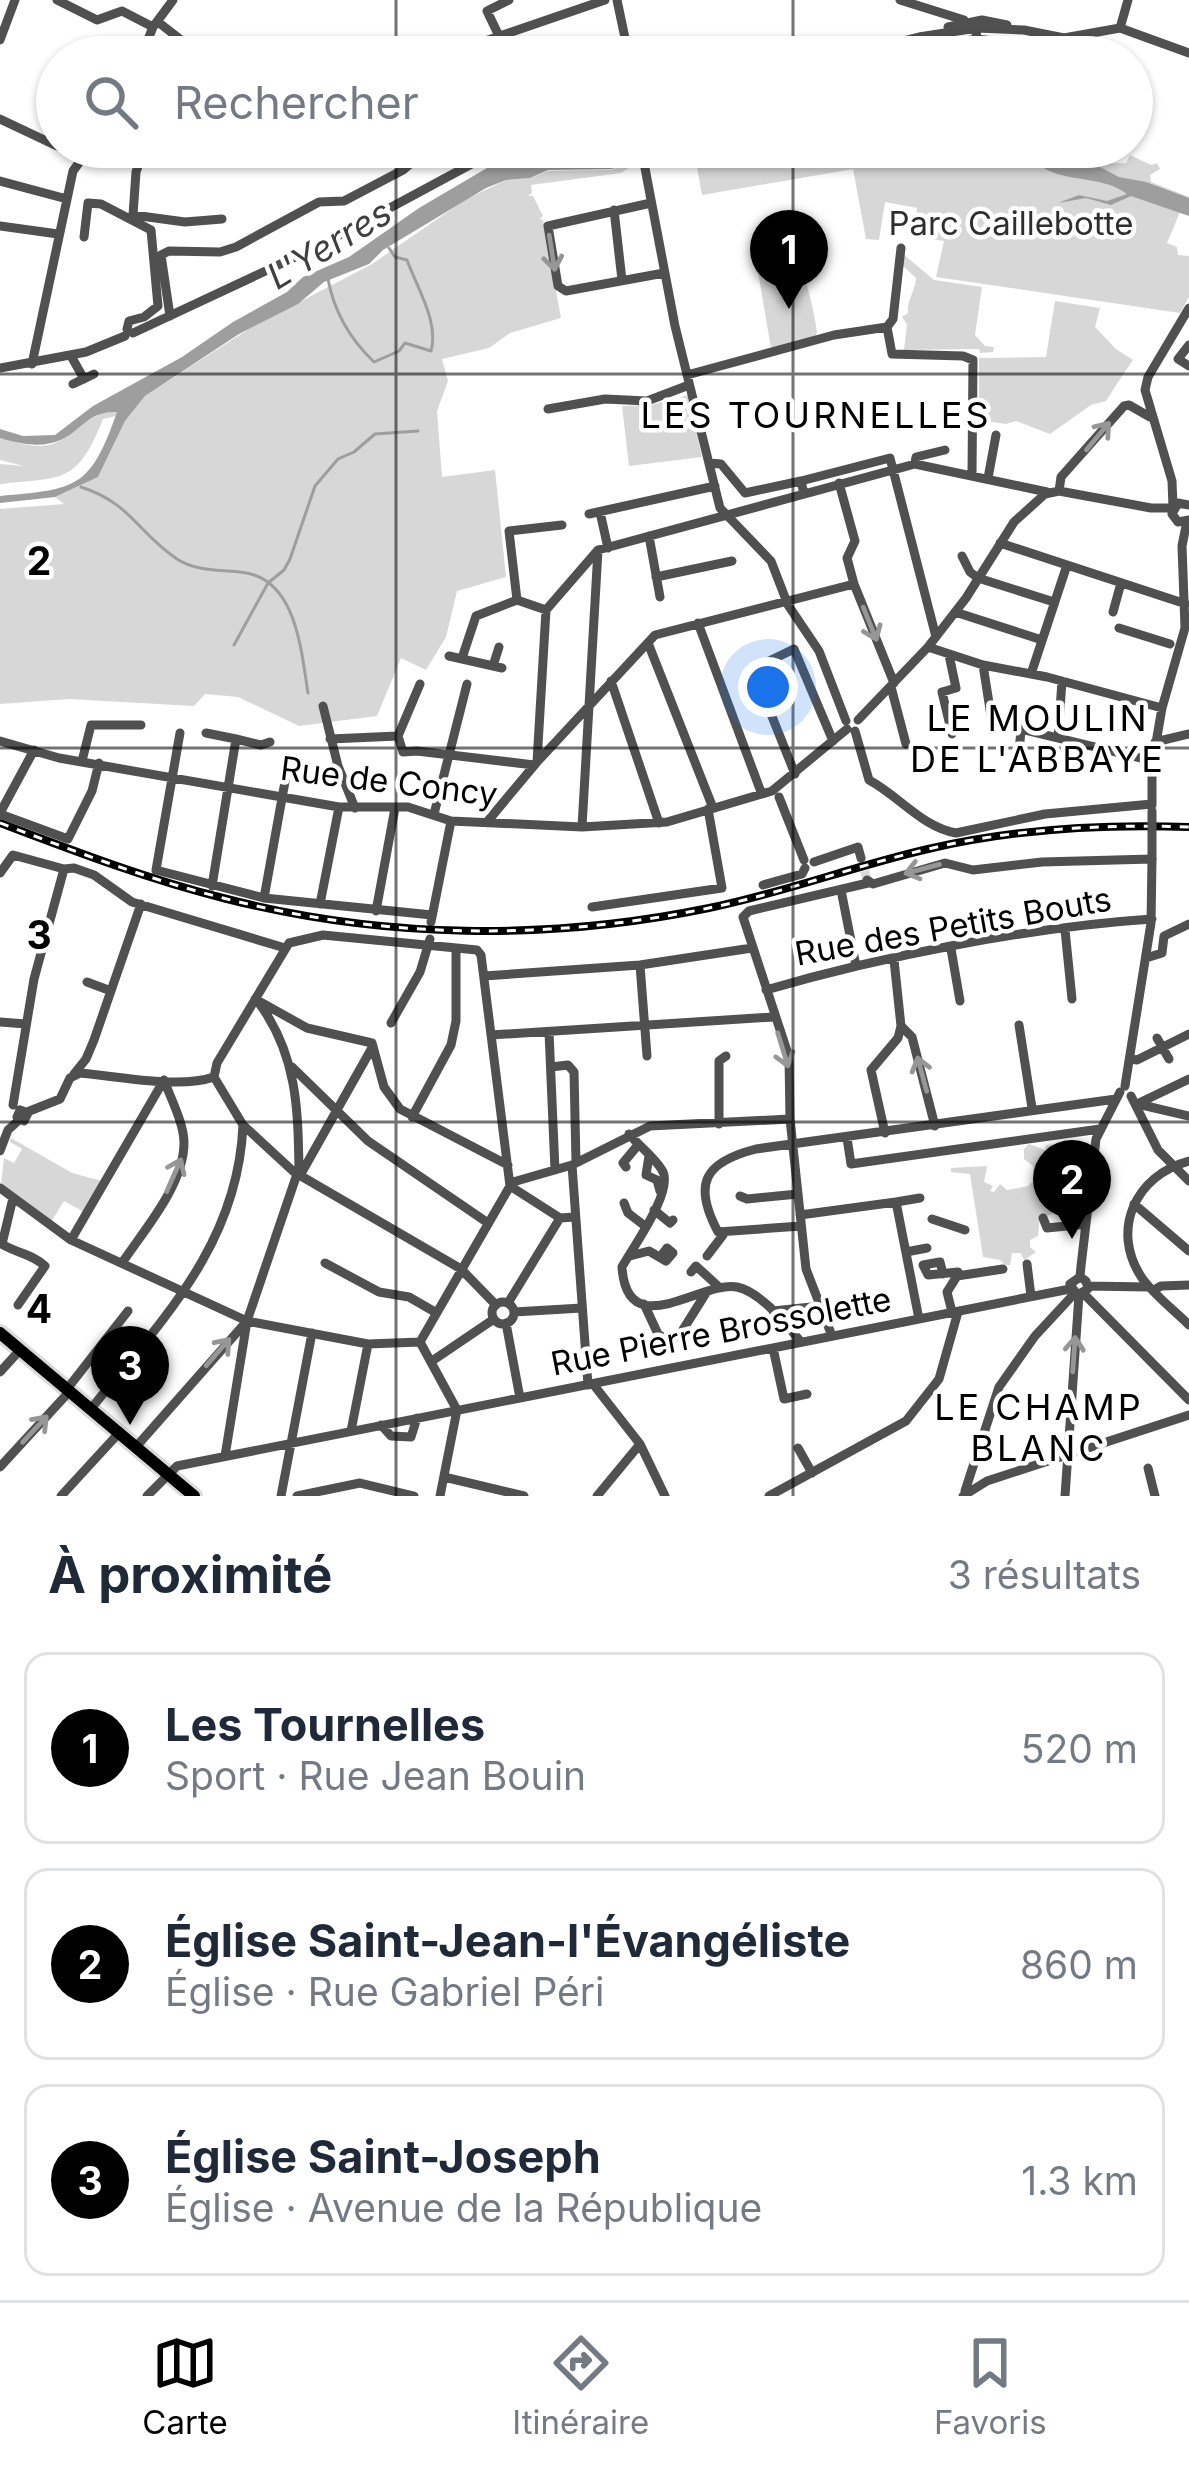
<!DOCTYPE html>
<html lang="fr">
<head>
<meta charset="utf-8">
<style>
  :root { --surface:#fff; --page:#f6f6f7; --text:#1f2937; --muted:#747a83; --line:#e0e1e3; --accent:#000 }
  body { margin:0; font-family:Inter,sans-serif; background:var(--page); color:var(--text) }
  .you { position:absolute; left:768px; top:687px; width:42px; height:42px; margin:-30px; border:9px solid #fff; border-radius:50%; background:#1a73e8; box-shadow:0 0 0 18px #1a73e833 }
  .badge { display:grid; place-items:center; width:78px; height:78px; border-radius:50%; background:var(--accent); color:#fff; font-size:39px; font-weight:700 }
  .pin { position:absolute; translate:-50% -99px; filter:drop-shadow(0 3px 6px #0008) }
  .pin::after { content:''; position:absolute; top:63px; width:42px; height:36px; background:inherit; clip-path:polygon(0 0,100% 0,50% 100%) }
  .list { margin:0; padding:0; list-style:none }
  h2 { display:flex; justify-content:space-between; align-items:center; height:156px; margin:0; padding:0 48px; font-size:51px }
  h2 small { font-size:39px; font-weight:400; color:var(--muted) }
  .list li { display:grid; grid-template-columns:78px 1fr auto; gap:36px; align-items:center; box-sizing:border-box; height:192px; margin:0 24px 24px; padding:0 24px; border:3px solid var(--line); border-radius:24px }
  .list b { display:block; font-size:45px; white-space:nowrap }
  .list p { margin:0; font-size:39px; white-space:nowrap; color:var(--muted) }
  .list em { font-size:39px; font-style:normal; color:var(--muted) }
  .icon { flex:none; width:66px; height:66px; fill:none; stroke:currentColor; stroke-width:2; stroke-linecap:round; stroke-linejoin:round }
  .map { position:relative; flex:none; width:1189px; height:1496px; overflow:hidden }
  .search { position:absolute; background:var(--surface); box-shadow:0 3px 9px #0004; left:36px; right:36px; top:36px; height:132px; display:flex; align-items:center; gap:30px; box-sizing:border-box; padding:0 42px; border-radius:66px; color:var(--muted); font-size:45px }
  .sheet { height:804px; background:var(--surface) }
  nav { display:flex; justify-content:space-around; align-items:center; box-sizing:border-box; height:168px; border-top:3px solid var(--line); background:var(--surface); font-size:33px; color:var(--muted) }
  nav a { display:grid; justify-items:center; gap:6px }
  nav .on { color:var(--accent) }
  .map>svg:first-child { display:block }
  .green { fill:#d7d7d7 }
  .water { fill:#9e9e9e }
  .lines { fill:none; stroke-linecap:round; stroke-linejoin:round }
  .stream { stroke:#9e9e9e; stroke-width:3 }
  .minor-tunnel { stroke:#d9d9d9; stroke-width:9; stroke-dasharray:9 4.5; stroke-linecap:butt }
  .major-casing { stroke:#dbdbdb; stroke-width:18 }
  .minor { stroke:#505050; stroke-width:9 }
  .major { stroke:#000; stroke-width:12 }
  .rail-casing { stroke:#000; stroke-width:8 }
  .rail { stroke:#fff; stroke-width:3; stroke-dasharray:9; stroke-linecap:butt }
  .minor-bridge { stroke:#505050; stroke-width:9 }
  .oneway { stroke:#969696 }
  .grid { fill:none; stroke:#000; stroke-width:3; stroke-opacity:0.55 }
  .labels { text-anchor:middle; stroke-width:9; stroke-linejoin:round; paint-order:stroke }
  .park-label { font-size:33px; fill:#2e2e2e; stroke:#fff }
  .street-label { font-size:33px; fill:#000; stroke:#fff }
  .water-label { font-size:36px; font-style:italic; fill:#3f3f3f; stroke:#fff }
  .neighbourhood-label { font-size:36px; letter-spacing:3px; fill:#000; stroke:#fff }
  .grid-label { font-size:39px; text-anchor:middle; font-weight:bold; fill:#000; stroke:#fff; stroke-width:9; stroke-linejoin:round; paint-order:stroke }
</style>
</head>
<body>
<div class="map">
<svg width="1189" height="1496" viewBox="0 0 1189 1496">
  <rect width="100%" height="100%" fill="#fff"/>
  <!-- green -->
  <path class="green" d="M 1014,147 L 1180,212 L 1167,243 L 1177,247 L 1178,255 L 1189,256 L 1189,297 L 1180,313 L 936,277 L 944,241 L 913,236 L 917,208 L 885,202 L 879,240 L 866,239 L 853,169 L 702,195 L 696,161 L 668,166 L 666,154 L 650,156 L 648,148 Z
    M 1036,147 C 1067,147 1095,166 1126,163 L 1130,155 L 1151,165 L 1157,163 L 1160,169 L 1150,175 L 1151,182 L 1189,197 L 1189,204 L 1070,166 Z
    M 637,157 L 639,161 L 621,173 L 531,185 L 532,193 L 528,196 L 533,196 L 543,216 L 539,219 L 543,220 L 561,318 L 510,333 L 489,348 L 442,359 L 448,381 L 437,411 L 442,477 L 495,470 L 506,577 L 457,591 L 446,637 L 426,670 L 401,658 L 377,716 L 299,726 L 238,697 L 205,694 L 194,706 L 69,699 L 0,704 L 0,509 L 64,504 L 55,497 L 98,477 L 125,421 L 145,396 L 252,327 L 372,264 L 465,200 L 506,180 L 530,178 L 548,171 L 612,170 Z
    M 903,254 L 934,280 L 982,287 L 975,335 L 985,346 L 994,347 L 993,352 L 980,353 L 979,349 L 904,350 L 907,324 L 902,317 L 908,313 C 907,299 915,292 916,278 L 902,265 Z
    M 800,257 C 806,283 813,304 817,332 L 815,337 L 771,348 L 757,266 Z
    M 1055,301 L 1100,308 L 1095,327 L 1116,349 L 1133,360 C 1122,376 1117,384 1106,401 L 1091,405 L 1050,434 L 1016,421 L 1006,424 L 979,420 L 979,358 L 1046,357 Z
    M 688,395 L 702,457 L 629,466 L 622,406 L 651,405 Z
    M 108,411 L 117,412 L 116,416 L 103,419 C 77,484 64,477 0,484 L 0,464 L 24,466 L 0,460 L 0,438 C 70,460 56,431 108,411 Z
    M 11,1138 L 72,1173 L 102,1181 L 84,1212 L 64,1201 L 51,1222 L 1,1184 L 4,1158 L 14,1163 L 22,1149 L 10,1142 Z
    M 1029,1144 L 1045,1150 L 1046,1145 L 1055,1144 L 1056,1153 L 1048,1155 L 1063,1178 L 1067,1195 L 1051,1215 L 1040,1216 L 1038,1236 L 1030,1240 L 1030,1247 L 1036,1252 L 1024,1260 L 1021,1253 L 1012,1253 L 1010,1265 L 1005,1265 L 1000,1260 L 983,1257 L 970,1174 L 951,1172 L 951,1168 L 987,1166 L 984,1182 L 993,1186 L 990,1191 L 994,1192 L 1000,1184 L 1007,1190 L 1028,1186 L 1034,1180 L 1033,1166 L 1024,1159 L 1024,1149 Z"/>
  <!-- water -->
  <path class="water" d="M 616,147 L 654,147 L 612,169 L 548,170 L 530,178 L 506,180 L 486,188 L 383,250 L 369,264 L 324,282 L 298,304 L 239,334 L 145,396 L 125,421 L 98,477 L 55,497 L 0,503 L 0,496 C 77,489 90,489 117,412 C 73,409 79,463 0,438 L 0,429 L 23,436 L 55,435 L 93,406 L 182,357 L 233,322 L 287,292 L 303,277 L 349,257 L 419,208 L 487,168 L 505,162 L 572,157 Z
    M 1010,147 L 1044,147 L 1066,160 L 1092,163 L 1119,177 L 1146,182 L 1189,198 L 1189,216 L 1131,196 L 1111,205 L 1086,198 L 1058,203 L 1079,195 L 1107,201 L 1127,194 C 1104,177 1077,182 1052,172 C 1037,166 1026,153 1010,147 Z"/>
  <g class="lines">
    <!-- stream -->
    <path class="stream" d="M 328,279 C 334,312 350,339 374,362 L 399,351 L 405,343 L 431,351 C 439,322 418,290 407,260 L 395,257 L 389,248
      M 81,487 C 131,503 138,533 177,559 C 195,571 219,570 240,572 C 297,577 301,651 308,693
      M 234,645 L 268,583 L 284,570 L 290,559 L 315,486 L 338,459 L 354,452 L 375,434 L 418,431"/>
    <!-- minor-tunnel -->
    <path class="minor-tunnel" d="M 861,858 L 867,880"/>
    <!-- major casing -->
    <g class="major-casing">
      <path id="major" d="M 0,1333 L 194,1496"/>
    </g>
    <!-- minor -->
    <path class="minor" d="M 57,0 L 97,20 L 122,11 L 153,27
      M 617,0 L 629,57
      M 900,0 L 964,20
      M 158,22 L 203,57
      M 948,27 L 982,20 L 1007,25
      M 1120,28 L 1128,0
      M 499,36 L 487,11 L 509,0
      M 976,39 L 1023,44 L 1021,57
      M 0,40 L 15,0
      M 141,57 L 153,27 L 173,0
      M 392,57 L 418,49 L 459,50 L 605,0
      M 596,57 L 627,48
      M 838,57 L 919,37 L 977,28 L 1024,30 L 1064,38 L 1120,28 L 1189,53
      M 925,57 L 924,50 L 976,39 L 977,26
      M 0,119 L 57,146
      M 61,147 L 88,155
      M 145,147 L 136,172 L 133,215 L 185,222 L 222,219
      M 196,147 C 228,153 254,158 286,147
      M 453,147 L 464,168
      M 641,147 L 675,326 L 720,508 L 771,561 L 788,605 L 819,651 L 846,721
      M 119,160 L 124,147
      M 0,181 L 67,199
      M 651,203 L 548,226 L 558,286 L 566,291 L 664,273
      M 614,210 L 622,280
      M 0,226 L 58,234
      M 84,237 L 88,203 L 101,204 L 151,230 L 158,306 L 144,317 L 129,321 L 127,329
      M 901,248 L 893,319 L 887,327 L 892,354 L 963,356 L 973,360 L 972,474
      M 170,316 L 161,255 L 169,251 L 220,252 L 236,247 L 319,202 L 344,201 L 403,170 L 430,147
      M 133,333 L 321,245 L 503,147
      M 1189,345 L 1178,359 L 1189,366
      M 71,356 L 84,379
      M 32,364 L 73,171 L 81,160 L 99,155 L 102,147
      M 0,368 L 86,352 L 125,336
      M 687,375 L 834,335 L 887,327
      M 73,384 L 94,374
      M 548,409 L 605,399 L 647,401 L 689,385
      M 709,463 L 721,464 L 745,493 L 801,481
      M 915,464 L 916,457 L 945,450
      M 988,478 L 996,435
      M 839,483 L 855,541 L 847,558 L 854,584 L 894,683
      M 1059,491 L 1061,477 L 1124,406 L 1129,405 L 1150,417
      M 804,494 L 801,481 L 890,458 L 936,637
      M 1189,505 L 1178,503 L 1172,514 L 1178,522 L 1189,520
      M 1173,507 L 1172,481 L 1145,390 L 1148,377 L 1189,308
      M 600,512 L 608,548
      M 589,514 L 715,486
      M 649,536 L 660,597
      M 1000,543 L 1186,604
      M 962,556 L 970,572 L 978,578
      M 656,577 L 732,561
      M 978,578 L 1054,602
      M 546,610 L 517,600 L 509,531 L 562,525
      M 955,612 L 1042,640
      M 1113,612 L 1121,583
      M 698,623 L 761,792
      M 1119,628 L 1170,644
      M 648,643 L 713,808
      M 928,647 L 983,665 L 1047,677 L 1162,708
      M 949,655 L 956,688 L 942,692 L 952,734
      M 449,656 L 502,668
      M 462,658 L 476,616 L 517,600
      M 983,665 L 992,722 L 1153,761
      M 493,666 L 499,647
      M 1031,674 L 1067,565
      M 611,681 L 659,823
      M 891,687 L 906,744
      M 323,706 L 338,766 L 355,808
      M 858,720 L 928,647 L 966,598 L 1014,522 L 1045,494 L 1059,491 L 1151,508 L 1173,508
      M 855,731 L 869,780 C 899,796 922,827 956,833 L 1045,814 L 1152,804
      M 180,733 L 156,870 L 264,898 L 432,915
      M 206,733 L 236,739 L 212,886
      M 398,736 L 403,752 L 417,751 L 534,765
      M 1058,738 L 1062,681
      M 236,739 L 261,745 L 270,742
      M 330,739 L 398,736 L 420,684
      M 0,741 L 59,758 L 339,807 L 408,807 L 451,821 L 582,827 L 667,822 L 772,791 L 847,729
      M 1155,742 L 1189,734
      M 1019,752 L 1021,730
      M 82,761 L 91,725 L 141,725
      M 537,762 L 546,610 L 598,550 L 915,464 L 1047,492
      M 795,774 L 753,669 L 794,649 L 833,741
      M 779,797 L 804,860
      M 1152,805 L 1152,766 L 1162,708 L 1185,628 L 1182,546 L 1187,521
      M 0,813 L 34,750
      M 0,814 L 68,839 L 92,791 L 99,763
      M 434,814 L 467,684
      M 487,822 L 537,762 L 655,635 L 854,584
      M 582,827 L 598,550
      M 814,862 L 858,847 L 861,858
      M 0,873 L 13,855 L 64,869 L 74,868 L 94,875 L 132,902 L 285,948
      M 867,880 L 873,884 L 945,863 L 973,870 L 1042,862 L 1152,859 L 1151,923 L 1125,1086
      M 763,885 L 802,874 L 805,868
      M 841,890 L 856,966
      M 264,898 L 288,765
      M 320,904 L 339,807
      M 592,907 L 722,888 L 708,809
      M 376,911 L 395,808
      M 431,922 L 451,821
      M 1065,930 L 1072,999
      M 951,949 L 960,1001
      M 1146,958 L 1162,953 L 1164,936 L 1189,924
      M 640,965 L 647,1056
      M 484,976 L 640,965 L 752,948
      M 87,982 L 111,991
      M 766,990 C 882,956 1031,927 1152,919
      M 255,999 L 307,1028 L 372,1043 L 384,1087 L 400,1109 L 508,1165
      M 259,1003 C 297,1055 298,1108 299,1170
      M 0,1022 L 26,1024
      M 391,1023 L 420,972 L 430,939
      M 1019,1025 L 1032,1108
      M 901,1026 L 912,1037 L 935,1126
      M 549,1032 L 555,1170
      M 491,1035 L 773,1017
      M 1157,1038 L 1169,1059
      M 1131,1059 L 1137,1060 L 1189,1034
      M 292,1067 L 368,1141 L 488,1223
      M 551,1067 L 568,1065 L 574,1072 L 576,1163
      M 74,1074 L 86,1059 L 94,1040 L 141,904
      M 214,1077 L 217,1063 L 289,943 L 323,935 L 477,950 L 481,955 L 510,1186
      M 214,1077 L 243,1125 L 294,1172
      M 1131,1096 L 1158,1150 L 1189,1181
      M 1137,1104 L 1189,1079
      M 13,1105 L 34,979 L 64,869
      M 1142,1105 L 1189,1116
      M 20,1110 L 28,1113 L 24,1121 L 17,1117 Z
      M 27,1112 L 60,1099 L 70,1078 L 80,1073 C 117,1076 179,1089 214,1077
      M 412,1117 L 451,1045 L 456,1021 L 456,949
      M 719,1124 L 719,1061 L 726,1056
      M 885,1133 L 871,1070 L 898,1038 L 901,1026 L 894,960
      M 629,1134 C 639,1146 654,1157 662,1170 C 675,1190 633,1247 622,1267 C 627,1345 702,1280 737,1287 C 761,1292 786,1324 801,1342
      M 847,1138 L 851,1164 L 1100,1129
      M 0,1151 L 8,1130 L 19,1120
      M 649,1156 L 646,1175 L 657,1180 L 660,1191
      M 1189,1161 C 1135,1175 1110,1231 1142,1278 C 1154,1295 1174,1310 1189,1325
      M 572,1165 L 588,1385
      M 626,1167 L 623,1163 L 638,1145
      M 302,1172 L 373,1046
      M 301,1176 L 461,1269 L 496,1305
      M 510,1186 L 513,1182 L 572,1165 L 650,1126 L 790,1119
      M 510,1186 L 560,1218 L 575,1217
      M 0,1188 L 71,1240 L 247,1321 L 368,1344 L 420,1342
      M 740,1196 L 747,1199 L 798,1194
      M 896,1202 L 920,1198
      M 624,1203 L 628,1213 L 645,1226
      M 1134,1204 L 1189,1251
      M 654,1210 L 670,1223 L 673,1220
      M 800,1215 L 896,1202 L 919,1319
      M 1043,1218 L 1047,1228 L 1086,1224
      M 932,1219 L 965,1230
      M 801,1226 L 718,1232 C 692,1183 705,1162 756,1149 L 1116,1099
      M 71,1240 L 164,1080
      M 0,1243 C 15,1253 31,1253 45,1266 L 18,1305
      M 2,1244 L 13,1198
      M 906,1252 L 927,1248
      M 630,1256 L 649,1251 L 666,1261 L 673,1253 L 667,1248 L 661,1256
      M 707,1256 L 723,1235
      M 122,1263 C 144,1230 184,1185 184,1143 C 184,1123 170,1097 164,1080
      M 325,1263 L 379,1292 L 409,1297 L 435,1312
      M 1027,1264 L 1031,1296
      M 691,1272 L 696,1266 L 719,1287
      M 943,1274 L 940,1262 L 923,1265 L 928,1275 L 958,1272 L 957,1276
      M 1080,1277 L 1070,1284 L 1077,1295 L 1088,1289 L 1086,1281 L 1080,1277 L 1081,1266 L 1096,1139 L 1120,1092
      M 1088,1286 L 1148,1287
      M 1154,1290 L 1161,1286 L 1189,1285
      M 1084,1294 L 1189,1400
      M492 1313a11 11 0 1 1 22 0a11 11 0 1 1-22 0Z
      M 508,1303 L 560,1218
      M 644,1304 L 658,1334 L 667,1340 L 679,1336 L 706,1293
      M 773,1311 L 821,1306
      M 514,1312 L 582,1308
      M 952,1312 L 947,1292 L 957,1276 L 1003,1269
      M 506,1323 L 520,1398
      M 832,1336 L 806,1269 L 790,1119 L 789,1057 L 743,917 L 749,911 L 868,883
      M 773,1348 L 784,1399 L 807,1394
      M 432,1361 L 494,1319
      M 0,1372 L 20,1350
      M 593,1384 L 640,1444 L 665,1496
      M 67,1389 L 128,1311
      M 90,1410 C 161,1321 238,1245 243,1125
      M 457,1410 L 420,1342 L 510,1186
      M 381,1425 L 391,1436 L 411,1437 L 417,1418
      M 351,1431 L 368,1344
      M 135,1448 L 247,1321
      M 798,1448 L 812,1473
      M 225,1456 L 247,1321 L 296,1177
      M 0,1467 L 69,1392
      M 1148,1468 L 1155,1496
      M 444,1477 L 524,1496
      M 965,1491 L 999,1387 L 1035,1336 L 1074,1294
      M 61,1496 L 118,1434
      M 147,1496 L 177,1466 L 1070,1289
      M 281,1496 L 312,1333
      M 297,1496 L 360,1483 L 414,1496
      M 440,1496 L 457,1410
      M 597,1496 L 640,1444
      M 769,1496 L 906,1421 L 939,1379 L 958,1312
      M 963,1496 L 987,1481 L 1189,1415
      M 1065,1496 L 1079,1295"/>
    <!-- major -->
    <use href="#major" class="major"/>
    <!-- rail casing -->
    <g class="rail-casing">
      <path id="rail" d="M 0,823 C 74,851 147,879 223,898 C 382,939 549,941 709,908 C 783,893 854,866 928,849 C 1013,829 1102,824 1189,827"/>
    </g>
    <!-- rail -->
    <use href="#rail" class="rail"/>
    <!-- minor-bridge -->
    <path class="minor-bridge" d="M 1152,811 L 1152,859"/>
  </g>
  <!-- one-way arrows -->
  <defs><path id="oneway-shaft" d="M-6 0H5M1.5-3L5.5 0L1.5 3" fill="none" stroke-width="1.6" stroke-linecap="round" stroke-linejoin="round" transform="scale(3)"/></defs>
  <g class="oneway">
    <use href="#oneway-shaft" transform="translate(552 253) rotate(81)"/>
    <use href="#oneway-shaft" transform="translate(1098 436) rotate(-50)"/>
    <use href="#oneway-shaft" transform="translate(870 624) rotate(68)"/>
    <use href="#oneway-shaft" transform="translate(922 869) rotate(165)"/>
    <use href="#oneway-shaft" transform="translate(783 1050) rotate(73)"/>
    <use href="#oneway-shaft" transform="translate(922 1074) rotate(-105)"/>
    <use href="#oneway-shaft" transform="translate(174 1175) rotate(-66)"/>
    <use href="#oneway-shaft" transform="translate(218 1352) rotate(-49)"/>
    <use href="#oneway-shaft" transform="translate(1074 1354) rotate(-86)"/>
    <use href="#oneway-shaft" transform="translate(35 1429) rotate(-47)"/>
  </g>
  <!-- grid -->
  <path class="grid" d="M 396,0 L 396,57M 793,0 L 793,57M 396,147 L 396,1496M 793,147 L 793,1496M 0,374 L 1189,374M 0,748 L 1189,748M 0,1122 L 1189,1122"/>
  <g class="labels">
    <!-- park labels -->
    <g class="park-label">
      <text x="1011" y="235">Parc Caillebotte</text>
    </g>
    <!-- street labels -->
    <g class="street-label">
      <text transform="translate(389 781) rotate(7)" y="12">Rue de Concy</text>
      <text transform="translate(953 926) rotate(-10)" y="12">Rue des Petits Bouts</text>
      <text transform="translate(721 1331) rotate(-11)" y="12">Rue Pierre Brossolette</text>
    </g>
    <!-- water labels -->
    <g class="water-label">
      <text transform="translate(329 244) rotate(-31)" y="13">L'Yerres</text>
    </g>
    <!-- neighbourhood labels -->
    <g class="neighbourhood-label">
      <text x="816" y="428">LES TOURNELLES</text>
      <text x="1038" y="731">LE MOULIN<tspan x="1038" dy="41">DE L'ABBAYE</tspan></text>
      <text x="1039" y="1420">LE CHAMP<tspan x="1039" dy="41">BLANC</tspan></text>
    </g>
  </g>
  <g class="grid-label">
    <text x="39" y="575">2</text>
    <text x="39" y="949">3</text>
    <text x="39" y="1323">4</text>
  </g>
</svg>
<div class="you"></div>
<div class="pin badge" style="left:789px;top:309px">1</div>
<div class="pin badge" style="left:1072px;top:1239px">2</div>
<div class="pin badge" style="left:130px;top:1425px">3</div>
<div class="search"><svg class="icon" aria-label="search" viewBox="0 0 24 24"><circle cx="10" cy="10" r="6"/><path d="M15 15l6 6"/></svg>Rechercher</div>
</div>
<section class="sheet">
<h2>À proximité<small>3 résultats</small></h2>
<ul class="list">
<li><span class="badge">1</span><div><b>Les Tournelles</b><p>Sport · Rue Jean Bouin</p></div><em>520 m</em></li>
<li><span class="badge">2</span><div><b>Église Saint-Jean-l'Évangéliste</b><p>Église · Rue Gabriel Péri</p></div><em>860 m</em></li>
<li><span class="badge">3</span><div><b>Église Saint-Joseph</b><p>Église · Avenue de la République</p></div><em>1.3 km</em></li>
</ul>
</section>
<nav>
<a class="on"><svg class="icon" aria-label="map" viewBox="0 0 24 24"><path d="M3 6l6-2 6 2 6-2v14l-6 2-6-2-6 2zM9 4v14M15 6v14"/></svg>Carte</a>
<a><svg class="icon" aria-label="directions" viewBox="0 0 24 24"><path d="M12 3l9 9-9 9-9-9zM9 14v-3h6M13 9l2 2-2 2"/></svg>Itinéraire</a>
<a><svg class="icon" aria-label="saved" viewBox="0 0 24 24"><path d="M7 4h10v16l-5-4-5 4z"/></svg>Favoris</a>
</nav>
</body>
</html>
